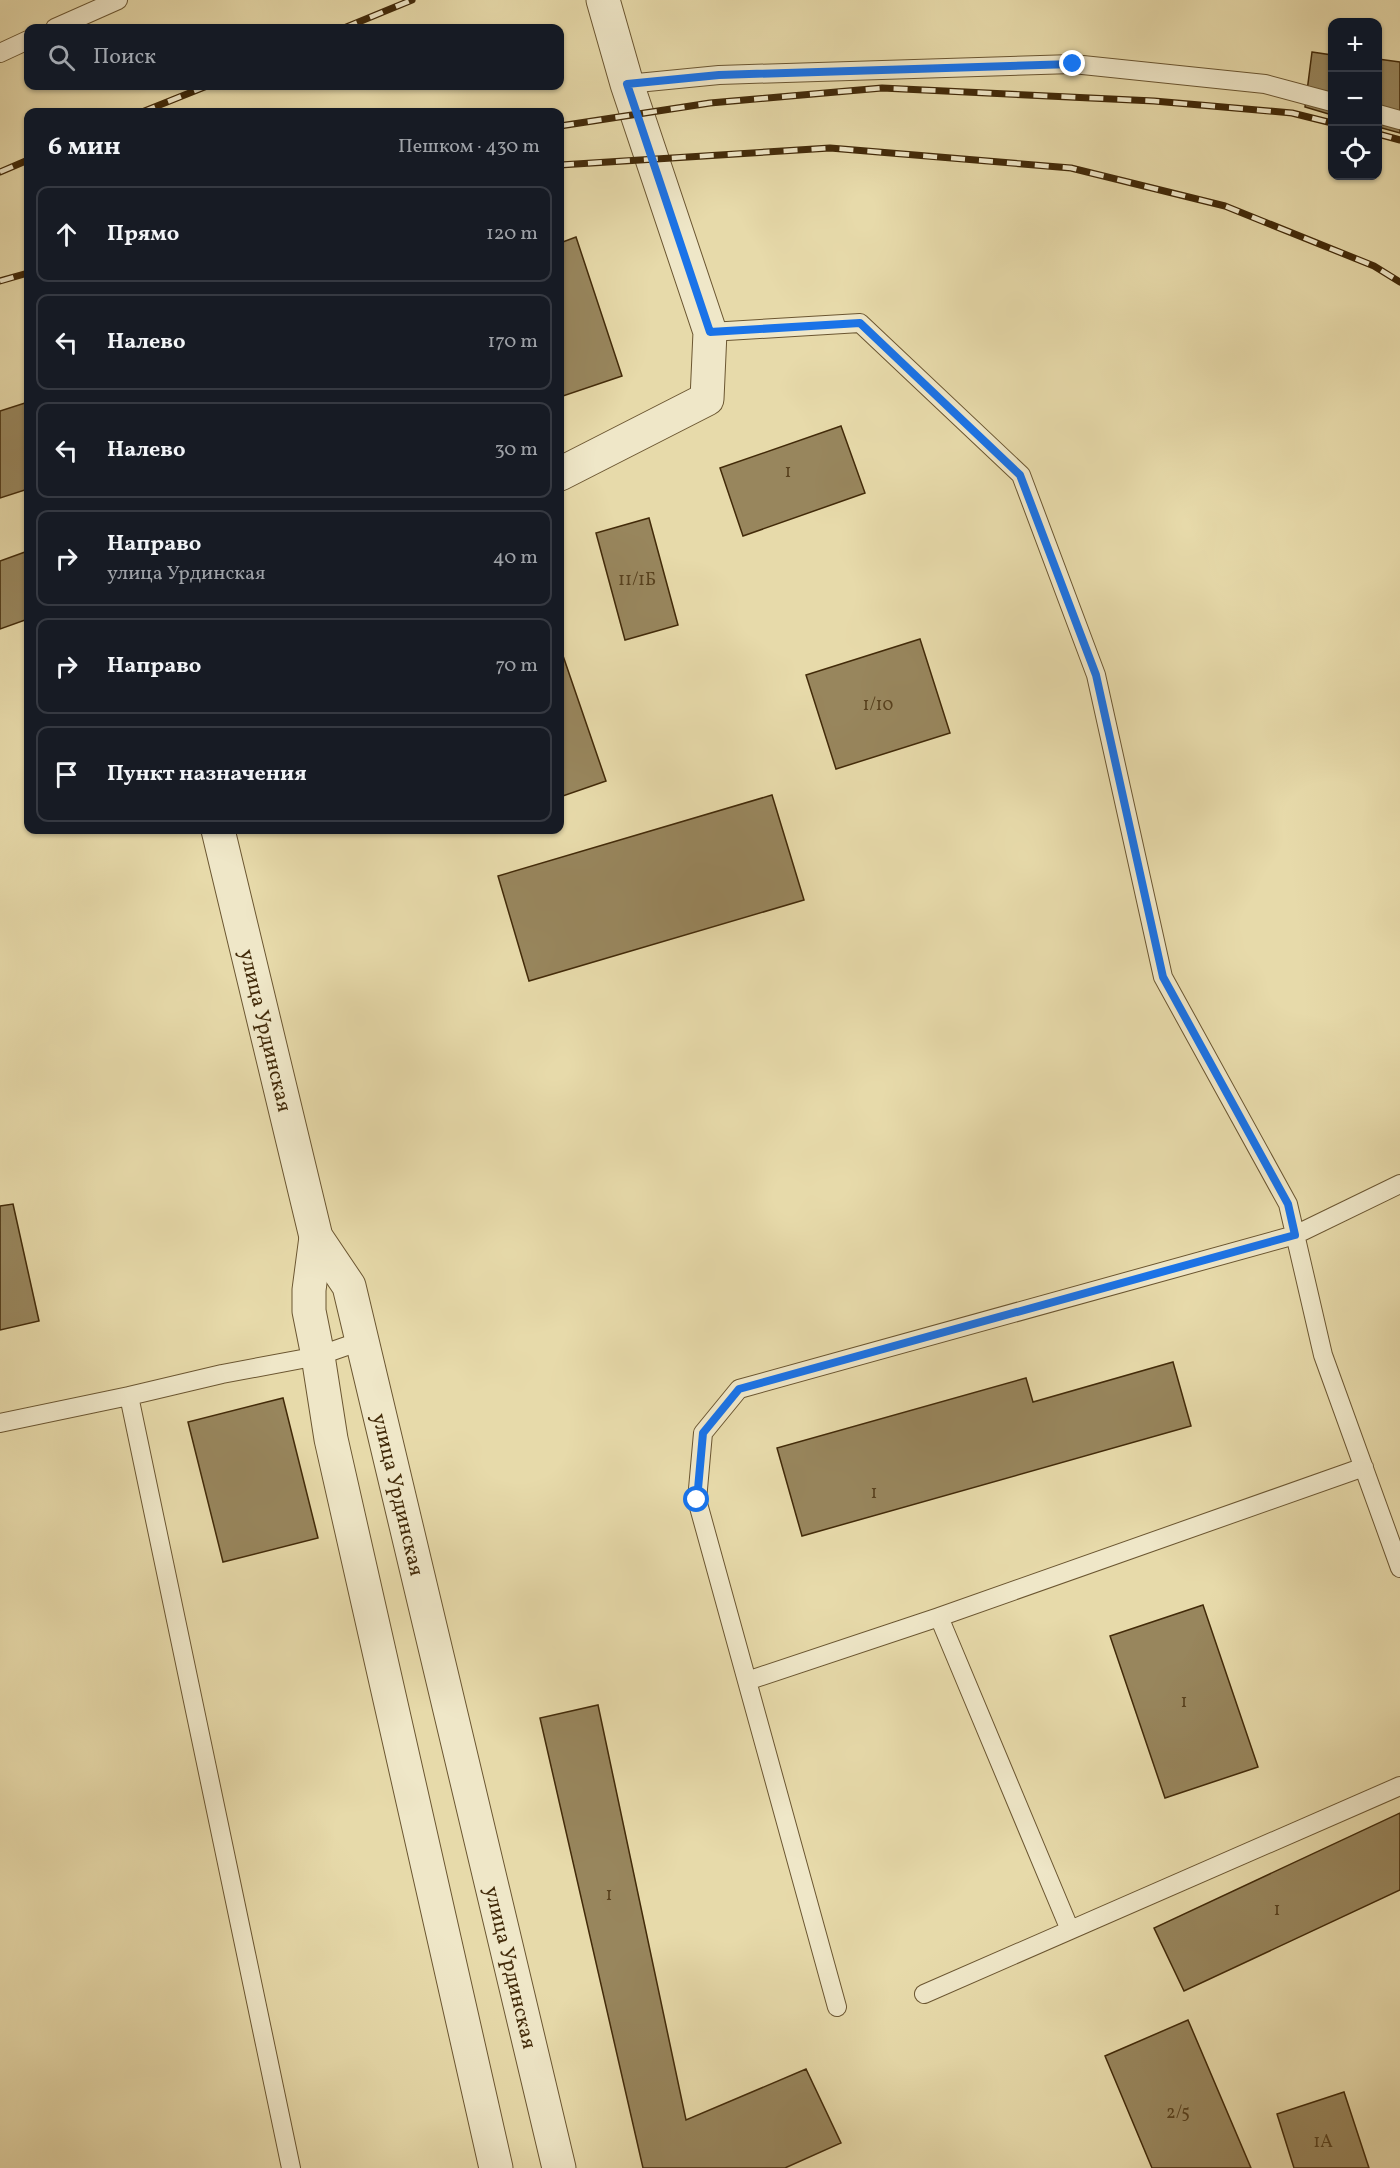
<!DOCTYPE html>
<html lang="ru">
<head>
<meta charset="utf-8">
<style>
  :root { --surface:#171b24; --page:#20242c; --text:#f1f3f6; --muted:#9ea1a6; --line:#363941 }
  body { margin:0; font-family:Vollkorn,serif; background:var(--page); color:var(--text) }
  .controls { position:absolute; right:18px; top:18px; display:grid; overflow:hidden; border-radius:12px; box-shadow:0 2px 4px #0004 }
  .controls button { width:54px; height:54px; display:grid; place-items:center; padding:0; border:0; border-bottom:2px solid var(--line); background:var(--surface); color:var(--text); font:30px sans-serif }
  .stop { position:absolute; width:18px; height:18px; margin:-14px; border:4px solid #1a73e8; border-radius:50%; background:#fff }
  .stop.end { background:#1a73e8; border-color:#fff; box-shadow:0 2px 6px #0008 }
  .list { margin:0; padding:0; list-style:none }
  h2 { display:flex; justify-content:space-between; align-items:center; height:78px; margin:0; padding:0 24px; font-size:26px }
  h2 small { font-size:20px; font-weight:400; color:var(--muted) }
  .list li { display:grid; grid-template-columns:39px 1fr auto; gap:18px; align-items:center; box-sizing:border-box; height:96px; margin:0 12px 12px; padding:0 12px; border:2px solid var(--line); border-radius:12px }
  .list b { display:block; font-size:22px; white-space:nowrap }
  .list p { margin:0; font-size:20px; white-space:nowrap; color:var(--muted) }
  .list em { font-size:20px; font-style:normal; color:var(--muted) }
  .icon { flex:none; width:33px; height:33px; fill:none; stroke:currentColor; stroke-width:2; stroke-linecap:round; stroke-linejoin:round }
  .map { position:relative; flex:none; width:1400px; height:2168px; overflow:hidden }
  .search { position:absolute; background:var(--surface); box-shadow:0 2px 4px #0004; left:24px; top:24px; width:540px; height:66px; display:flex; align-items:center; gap:15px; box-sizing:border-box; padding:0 21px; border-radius:12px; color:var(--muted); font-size:22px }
  .panel { position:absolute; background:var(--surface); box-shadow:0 2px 4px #0004; left:24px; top:108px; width:540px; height:726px; border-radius:12px }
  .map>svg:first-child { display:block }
  .building { fill:#98865d; stroke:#422a09; stroke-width:1.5 }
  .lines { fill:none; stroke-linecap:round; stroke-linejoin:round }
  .lane-casing { stroke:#6b5631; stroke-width:20 }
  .street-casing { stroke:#6b5631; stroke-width:35 }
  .lane { stroke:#efe7c8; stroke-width:18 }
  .street { stroke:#efe7c8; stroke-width:33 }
  .rail-casing { stroke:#422a09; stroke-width:7 }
  .rail { stroke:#efe7c8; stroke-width:4.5; stroke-dasharray:14; stroke-linecap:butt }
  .route { stroke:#1a73e8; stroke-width:8 }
  .labels { text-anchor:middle; stroke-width:6; stroke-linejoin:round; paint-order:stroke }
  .number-label { font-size:18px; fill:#58411e }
  .street-label { font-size:21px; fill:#422a09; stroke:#efe7c8 }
</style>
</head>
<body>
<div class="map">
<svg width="1400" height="2168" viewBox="0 0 1400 2168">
  <rect width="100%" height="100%" fill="#e7daaa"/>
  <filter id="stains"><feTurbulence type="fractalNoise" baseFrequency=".00333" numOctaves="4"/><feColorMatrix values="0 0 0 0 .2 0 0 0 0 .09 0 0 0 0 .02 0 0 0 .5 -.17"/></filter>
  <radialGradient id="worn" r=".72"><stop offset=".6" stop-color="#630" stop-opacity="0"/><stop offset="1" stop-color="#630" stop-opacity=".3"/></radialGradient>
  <!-- building -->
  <path class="building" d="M 1312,52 L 1332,55 L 1332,115 L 1305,107 Z
    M 1378,59 L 1400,62 L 1400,133 L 1378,127 Z
    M 576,237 L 622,376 L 560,397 L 560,243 Z
    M 28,402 L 28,489 L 0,498 L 0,411 Z
    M 841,426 L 865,493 L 743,536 L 720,468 Z
    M 649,518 L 678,625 L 625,640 L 596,533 Z
    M 25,552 L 28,560 L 28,619 L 0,629 L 0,561 Z
    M 920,639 L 950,733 L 836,769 L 806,675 Z
    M 560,647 L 606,781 L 560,797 Z
    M 772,795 L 804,900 L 529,981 L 498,876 Z
    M 13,1204 L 39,1321 L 0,1330 L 0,1206 Z
    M 1173,1362 L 1191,1426 L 802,1536 L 777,1448 L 1026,1378 L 1033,1402 Z
    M 283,1398 L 318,1538 L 223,1562 L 188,1422 Z
    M 1203,1605 L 1258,1767 L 1165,1798 L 1110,1636 Z
    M 598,1705 L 686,2120 L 806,2069 L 841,2143 L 785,2168 L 643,2168 L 540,1718 Z
    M 1400,1813 L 1400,1890 L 1184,1991 L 1154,1928 Z
    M 1188,2020 L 1251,2168 L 1152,2168 L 1105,2056 Z
    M 1344,2092 L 1369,2168 L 1294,2168 L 1277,2114 Z"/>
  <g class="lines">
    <!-- lane casing -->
    <g class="lane-casing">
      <path id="lane" d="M 55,28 L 118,0
        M 0,53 L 28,40
        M 627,84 L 719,75 L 1073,64 L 1265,84 L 1332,102
        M 1378,114 L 1400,120
        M 710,332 L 860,323 L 1021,475 L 1096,675 L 1163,977 L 1288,1204 L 1323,1355 L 1400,1568
        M 0,1423 L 129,1396
        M 747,1681 L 939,1617
        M 1070,1930 L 939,1617 L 1364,1467
        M 924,1994 L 1400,1786
        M 837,2007 L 697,1500 L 703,1433 L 739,1389 L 1295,1235 L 1400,1184
        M 291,2168 L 129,1396 L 222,1374 L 318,1356 L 361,1341"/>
    </g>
    <!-- street casing -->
    <g class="street-casing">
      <g id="street">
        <path d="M 560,474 L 707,399 L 710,332 L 627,84 L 603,0"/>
        <path id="s1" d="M 218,830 L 316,1237 L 349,1286 L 559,2168"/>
        <path d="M 316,1237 L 309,1290 L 309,1311 L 318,1356 L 331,1439 L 496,2168"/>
      </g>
    </g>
    <!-- lane -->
    <use href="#lane" class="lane"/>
    <!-- street -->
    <use href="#street" class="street"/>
    <!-- rail casing -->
    <g class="rail-casing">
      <path id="rail" d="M 344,28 L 412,0
        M 142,112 L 207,86
        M 560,126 L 710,103 L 882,88 L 1154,101 L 1292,113 L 1332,123
        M 1378,134 L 1400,140
        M 560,165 L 830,148 L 1071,168 L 1225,206 L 1374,266 L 1400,282
        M 0,172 L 28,160
        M 0,281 L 28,273"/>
    </g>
    <!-- rail -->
    <use href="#rail" class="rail"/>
  </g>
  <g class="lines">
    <!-- route -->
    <path class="route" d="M 697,1500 L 703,1433 L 739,1389 L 1295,1235 L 1288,1204 L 1163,977 L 1096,675 L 1020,475 L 860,323 L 710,332 L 627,84 L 719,75 L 1073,64"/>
  </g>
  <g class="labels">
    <!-- number labels -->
    <g class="number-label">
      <text x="788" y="477">1</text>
      <text x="637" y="585">11/1Б</text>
      <text x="878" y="710">1/10</text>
      <text x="874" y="1498">1</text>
      <text x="1184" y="1707">1</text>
      <text x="609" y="1900">1</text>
      <text x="1277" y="1915">1</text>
      <text x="1178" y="2118">2/5</text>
      <text x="1323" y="2147">1А</text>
    </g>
    <!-- street labels -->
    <g class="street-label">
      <text dy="7" stroke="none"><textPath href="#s1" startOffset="206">улица Урдинская</textPath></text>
      <text dy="7" stroke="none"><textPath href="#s1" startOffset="692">улица Урдинская</textPath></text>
      <text dy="7" stroke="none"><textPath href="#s1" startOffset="1178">улица Урдинская</textPath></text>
    </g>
  </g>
  <rect width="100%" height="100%" filter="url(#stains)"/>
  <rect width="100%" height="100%" fill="url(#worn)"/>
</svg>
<div class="controls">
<button>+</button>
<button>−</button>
<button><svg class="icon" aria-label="locate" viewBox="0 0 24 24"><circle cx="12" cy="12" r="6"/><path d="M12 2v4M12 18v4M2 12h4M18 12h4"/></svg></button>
</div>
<div class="stop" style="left:697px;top:1500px"></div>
<div class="stop end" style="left:1073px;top:64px"></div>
<div class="search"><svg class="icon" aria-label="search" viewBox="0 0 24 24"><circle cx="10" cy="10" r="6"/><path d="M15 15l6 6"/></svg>Поиск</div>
<section class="panel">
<h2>6 мин<small>Пешком · 430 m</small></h2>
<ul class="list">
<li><svg class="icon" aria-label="ahead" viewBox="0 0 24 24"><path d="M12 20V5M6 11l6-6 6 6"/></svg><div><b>Прямо</b></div><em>120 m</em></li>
<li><svg class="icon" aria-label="left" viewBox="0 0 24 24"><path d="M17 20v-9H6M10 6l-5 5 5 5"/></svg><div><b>Налево</b></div><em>170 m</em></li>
<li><svg class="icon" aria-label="left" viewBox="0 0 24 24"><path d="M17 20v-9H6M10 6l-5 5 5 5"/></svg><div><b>Налево</b></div><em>30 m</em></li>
<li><svg class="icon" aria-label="right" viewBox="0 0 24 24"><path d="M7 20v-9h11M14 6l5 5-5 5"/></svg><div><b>Направо</b><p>улица Урдинская</p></div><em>40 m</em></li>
<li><svg class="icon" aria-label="right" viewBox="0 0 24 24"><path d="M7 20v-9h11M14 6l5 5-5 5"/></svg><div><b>Направо</b></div><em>70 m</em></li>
<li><svg class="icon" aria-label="arrive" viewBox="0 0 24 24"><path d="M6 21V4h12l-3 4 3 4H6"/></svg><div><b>Пункт назначения</b></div></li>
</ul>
</section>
</div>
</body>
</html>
